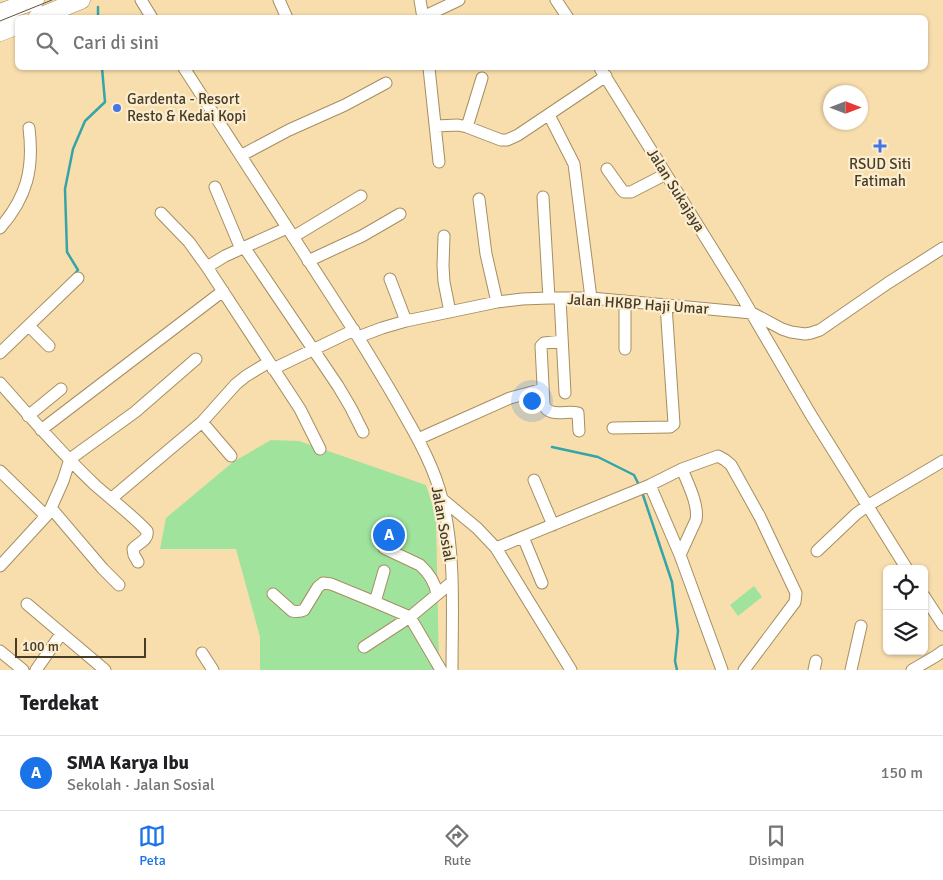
<!DOCTYPE html>
<html lang="id">
<head>
<meta charset="utf-8">
<style>
  :root { --surface:#fff; --page:#f2f2f2; --text:#202124; --muted:#757577; --line:#e0e0e0; --accent:#1a73e8 }
  body { margin:0; font-family:Signika,sans-serif; background:var(--page); color:var(--text) }
  .controls { position:absolute; right:15px; bottom:15px; display:grid; overflow:hidden; border-radius:8px; box-shadow:0 1px 4px #0004 }
  .controls button { width:45px; height:45px; display:grid; place-items:center; padding:0; border:0; border-bottom:1px solid var(--line); background:var(--surface); color:var(--text); font:25px sans-serif }
  .compass { position:absolute; left:823px; top:85px; width:45px; height:45px; border-radius:50%; background:var(--surface); box-shadow:0 1px 4px #0004; rotate:90deg }
  .scale { position:absolute; left:15px; bottom:12px; width:131px; box-sizing:border-box; padding-left:5px; border:2px solid #463c28; border-top:0; font-size:14px; line-height:18px; white-space:nowrap; color:#463c28; -webkit-text-stroke:4px #fcedcf; paint-order:stroke }
  .you { position:absolute; left:531px; top:400px; width:18px; height:18px; margin:-12px; border:4px solid #fff; border-radius:50%; background:#1a73e8; box-shadow:0 0 0 8px #1a73e833 }
  .badge { display:grid; place-items:center; width:32px; height:32px; border-radius:50%; background:var(--accent); color:#fff; font-size:16px; font-weight:700 }
  .pin { position:absolute; translate:-50% -50%; border:2px solid #fff; box-shadow:0 1px 5px #0006 }
  .list { margin:0; padding:0; list-style:none }
  h2 { display:flex; justify-content:space-between; align-items:center; height:65px; margin:0; padding:0 20px; font-size:21px }
  h2 small { font-size:16px; font-weight:400; color:var(--muted) }
  .list li { display:grid; grid-template-columns:32px 1fr auto; gap:15px; align-items:center; box-sizing:border-box; height:75px; padding:0 20px; border-top:1px solid var(--line) }
  .list b { display:block; font-size:19px; white-space:nowrap }
  .list p { margin:0; font-size:16px; white-space:nowrap; color:var(--muted) }
  .list em { font-size:16px; font-style:normal; color:var(--muted) }
  .icon { flex:none; width:28px; height:28px; fill:none; stroke:currentColor; stroke-width:2; stroke-linecap:round; stroke-linejoin:round }
  .map { position:relative; flex:none; width:943px; height:670px; overflow:hidden }
  .search { position:absolute; background:var(--surface); box-shadow:0 1px 4px #0004; left:15px; right:15px; top:15px; height:55px; display:flex; align-items:center; gap:12px; box-sizing:border-box; padding:0 18px; border-radius:8px; color:var(--muted); font-size:19px }
  .sheet { height:140px; background:var(--surface) }
  nav { display:flex; justify-content:space-around; align-items:center; box-sizing:border-box; height:70px; border-top:1px solid var(--line); background:var(--surface); font-size:14px; color:var(--muted) }
  nav a { display:grid; justify-items:center; gap:2px }
  nav .on { color:var(--accent) }
  .map>svg:first-child { display:block }
  .green { fill:#a0e39d }
  .lines { fill:none; stroke-linecap:round; stroke-linejoin:round }
  .stream { stroke:#35a4a7; stroke-width:2.5 }
  .minor-casing { stroke:#a68e60; stroke-width:13 }
  .highway-casing { stroke:#a68e60; stroke-width:19 }
  .minor { stroke:#fff; stroke-width:11 }
  .highway { stroke:#fff; stroke-width:18 }
  .tram { stroke:#5d5139; stroke-width:1 }
  .poi-dot { fill:#4376e7; stroke:#fcedcf; stroke-width:2 }
  .labels { text-anchor:middle; stroke-width:4.5; stroke-linejoin:round; paint-order:stroke }
  .poi-label { font-size:15px; fill:#463c28; stroke:#fcedcf; text-anchor:start }
  .street-label { font-size:15px; fill:#463c28; stroke:#fcedcf }
</style>
</head>
<body>
<div class="map">
<svg width="943" height="670" viewBox="0 0 943 670">
  <rect width="100%" height="100%" fill="#f8dead"/>
  <!-- green -->
  <path class="green" d="M 271,440 L 299,441 L 426,485 L 436,516 L 439,670 L 260,670 L 260,637 L 236,549 L 160,549 L 166,518 L 233,462 Z
    M 754,586 L 762,597 L 738,616 L 730,605 Z"/>
  <g class="lines">
    <!-- stream -->
    <path class="stream" d="M 98,7 L 98,18
      M 73,276 L 78,270 L 67,252 L 65,189 L 73,149 L 85,121 L 105,102 L 102,68
      M 552,447 L 598,457 L 634,475 L 639,485
      M 642,492 L 672,582 L 678,631 L 675,661 L 677,670"/>
    <!-- minor casing -->
    <g class="minor-casing">
      <path id="minor" d="M 141,0 L 152,18
        M 279,0 L 287,18
        M 420,0 L 423,18
        M 556,0 L 568,18
        M 423,17 L 459,0
        M 184,68 L 358,337 L 382,328 L 406,321 L 497,302 L 522,299 L 549,298 L 591,298 L 752,313 L 782,329 L 791,332 L 805,334 L 811,333 L 820,330 L 888,283 L 943,248
        M 429,68 L 439,162
        M 600,68 L 738,290 L 811,415 L 907,569
        M 549,115 L 574,164 L 591,298
        M 436,126 L 458,125 L 467,127 L 501,140 L 507,140 L 518,135 L 606,76
        M 467,127 L 482,78
        M 242,155 L 289,130 L 345,105 L 386,83
        M 607,169 L 622,190 L 624,192 L 631,192 L 666,174
        M 215,187 L 241,249
        M 543,197 L 549,298
        M 479,199 L 486,254 L 497,302
        M 161,213 L 189,242 L 207,267 L 300,409 L 320,449
        M 0,228 C 27,197 34,169 29,128
        M 444,236 L 443,266 L 444,282 L 450,312
        M 293,237 L 361,196
        M 244,247 L 338,386 L 351,408 L 363,432
        M 308,261 L 362,236 L 400,214
        M 207,267 L 225,256 L 287,228
        M 390,279 L 406,321
        M 560,298 L 565,393
        M 625,301 L 625,349
        M 29,326 L 49,346
        M 358,337 C 374,363 390,389 405,416 C 420,442 435,470 442,499 C 456,553 452,615 452,670
        M 562,341 L 544,343 L 541,346 L 544,405 C 549,418 567,410 578,413 L 579,431
        M 0,353 L 78,278
        M 273,369 L 354,330
        M 0,383 C 31,418 61,453 95,485 C 112,500 131,514 147,531 C 149,540 138,543 133,549 L 134,555 L 138,562
        M 28,416 L 61,389
        M 202,422 L 231,456
        M 613,428 L 670,427 L 674,424 L 666,305
        M 41,430 L 223,291
        M 418,439 L 510,398 L 543,389
        M 0,471 L 46,516
        M 534,480 L 553,525
        M 650,485 L 680,555 L 722,670
        M 112,498 L 202,422 L 236,384 L 246,376 L 269,362
        M 442,499 L 477,528 L 496,548 L 571,670
        M 51,508 L 103,569 L 119,585
        M 523,537 L 542,583
        M 384,548 L 420,565 C 430,574 435,582 437,594
        M 496,548 L 650,485 L 682,469 L 718,456 L 725,460 L 731,465 L 760,517 L 796,593 L 795,602 L 744,670
        M 817,551 L 856,514 L 867,506 L 943,461
        M 680,555 L 696,520 C 699,505 688,484 682,469
        M 0,566 L 46,516 L 51,508 L 63,481 L 70,459 L 135,412 L 196,359
        M 384,571 L 375,602 L 410,617 L 441,670
        M 273,594 L 292,611 C 297,612 300,612 304,610 L 318,587 L 323,583 L 331,584 L 375,602
        M 924,596 L 943,625
        M 27,604 L 105,670
        M 364,647 L 410,617 L 452,582
        M 0,651 L 23,670
        M 202,653 L 213,670
        M 36,670 L 61,634
        M 814,670 L 816,661
        M 851,670 L 861,626
        M 912,670 L 936,656 L 943,651"/>
    </g>
    <!-- highway casing -->
    <g class="highway-casing">
      <path id="highway" d="M 0,13 L 35,0
        M 37,18 L 81,0
        M 0,32 L 18,25"/>
    </g>
    <!-- minor -->
    <use href="#minor" class="minor"/>
    <!-- highway -->
    <use href="#highway" class="highway"/>
    <!-- tram -->
    <path class="tram" d="M 0,21 L 52,0"/>
  </g>
  <!-- markers -->
  <g class="poi-dot">
    <circle cx="117" cy="108" r="5"/>
    <path d="M877.5 138.5h5v5h5v5h-5v5h-5v-5h-5v-5h5z"/>
  </g>
  <g class="labels">
    <!-- poi labels -->
    <g class="poi-label">
      <text x="127" y="104">Gardenta - Resort<tspan x="127" dy="17">Resto &amp; Kedai Kopi</tspan></text>
      <text x="880" y="169" text-anchor="middle">RSUD Siti<tspan x="880" dy="17">Fatimah</tspan></text>
    </g>
    <!-- street labels -->
    <g class="street-label">
      <text transform="translate(676 190) rotate(58)" y="5">Jalan Sukajaya</text>
      <text transform="translate(638 304) rotate(4)" y="5">Jalan HKBP Haji Umar</text>
      <text transform="translate(443 524) rotate(80)" y="5">Jalan Sosial</text>
    </g>
  </g>
</svg>
<div class="controls">
<button><svg class="icon" aria-label="locate" viewBox="0 0 24 24"><circle cx="12" cy="12" r="6"/><path d="M12 2v4M12 18v4M2 12h4M18 12h4"/></svg></button>
<button><svg class="icon" aria-label="layers" viewBox="0 0 24 24"><path d="M12 4l9 5-9 5-9-5zM3 14l9 5 9-5"/></svg></button>
</div>
<svg class="compass" viewBox="-18 -18 36 36"><path d="M0-13l5 13h-10z" fill="#e53935"/><path d="M0 13l5-13h-10z" fill="#757577"/></svg>
<div class="scale">100 m</div>
<div class="you"></div>
<div class="pin badge" style="left:389px;top:535px">A</div>
<div class="search"><svg class="icon" aria-label="search" viewBox="0 0 24 24"><circle cx="10" cy="10" r="6"/><path d="M15 15l6 6"/></svg>Cari di sini</div>
</div>
<section class="sheet">
<h2>Terdekat<small></small></h2>
<ul class="list">
<li><span class="badge">A</span><div><b>SMA Karya Ibu</b><p>Sekolah · Jalan Sosial</p></div><em>150 m</em></li>
</ul>
</section>
<nav>
<a class="on"><svg class="icon" aria-label="map" viewBox="0 0 24 24"><path d="M3 6l6-2 6 2 6-2v14l-6 2-6-2-6 2zM9 4v14M15 6v14"/></svg>Peta</a>
<a><svg class="icon" aria-label="directions" viewBox="0 0 24 24"><path d="M12 3l9 9-9 9-9-9zM9 14v-3h6M13 9l2 2-2 2"/></svg>Rute</a>
<a><svg class="icon" aria-label="saved" viewBox="0 0 24 24"><path d="M7 4h10v16l-5-4-5 4z"/></svg>Disimpan</a>
</nav>
</body>
</html>
